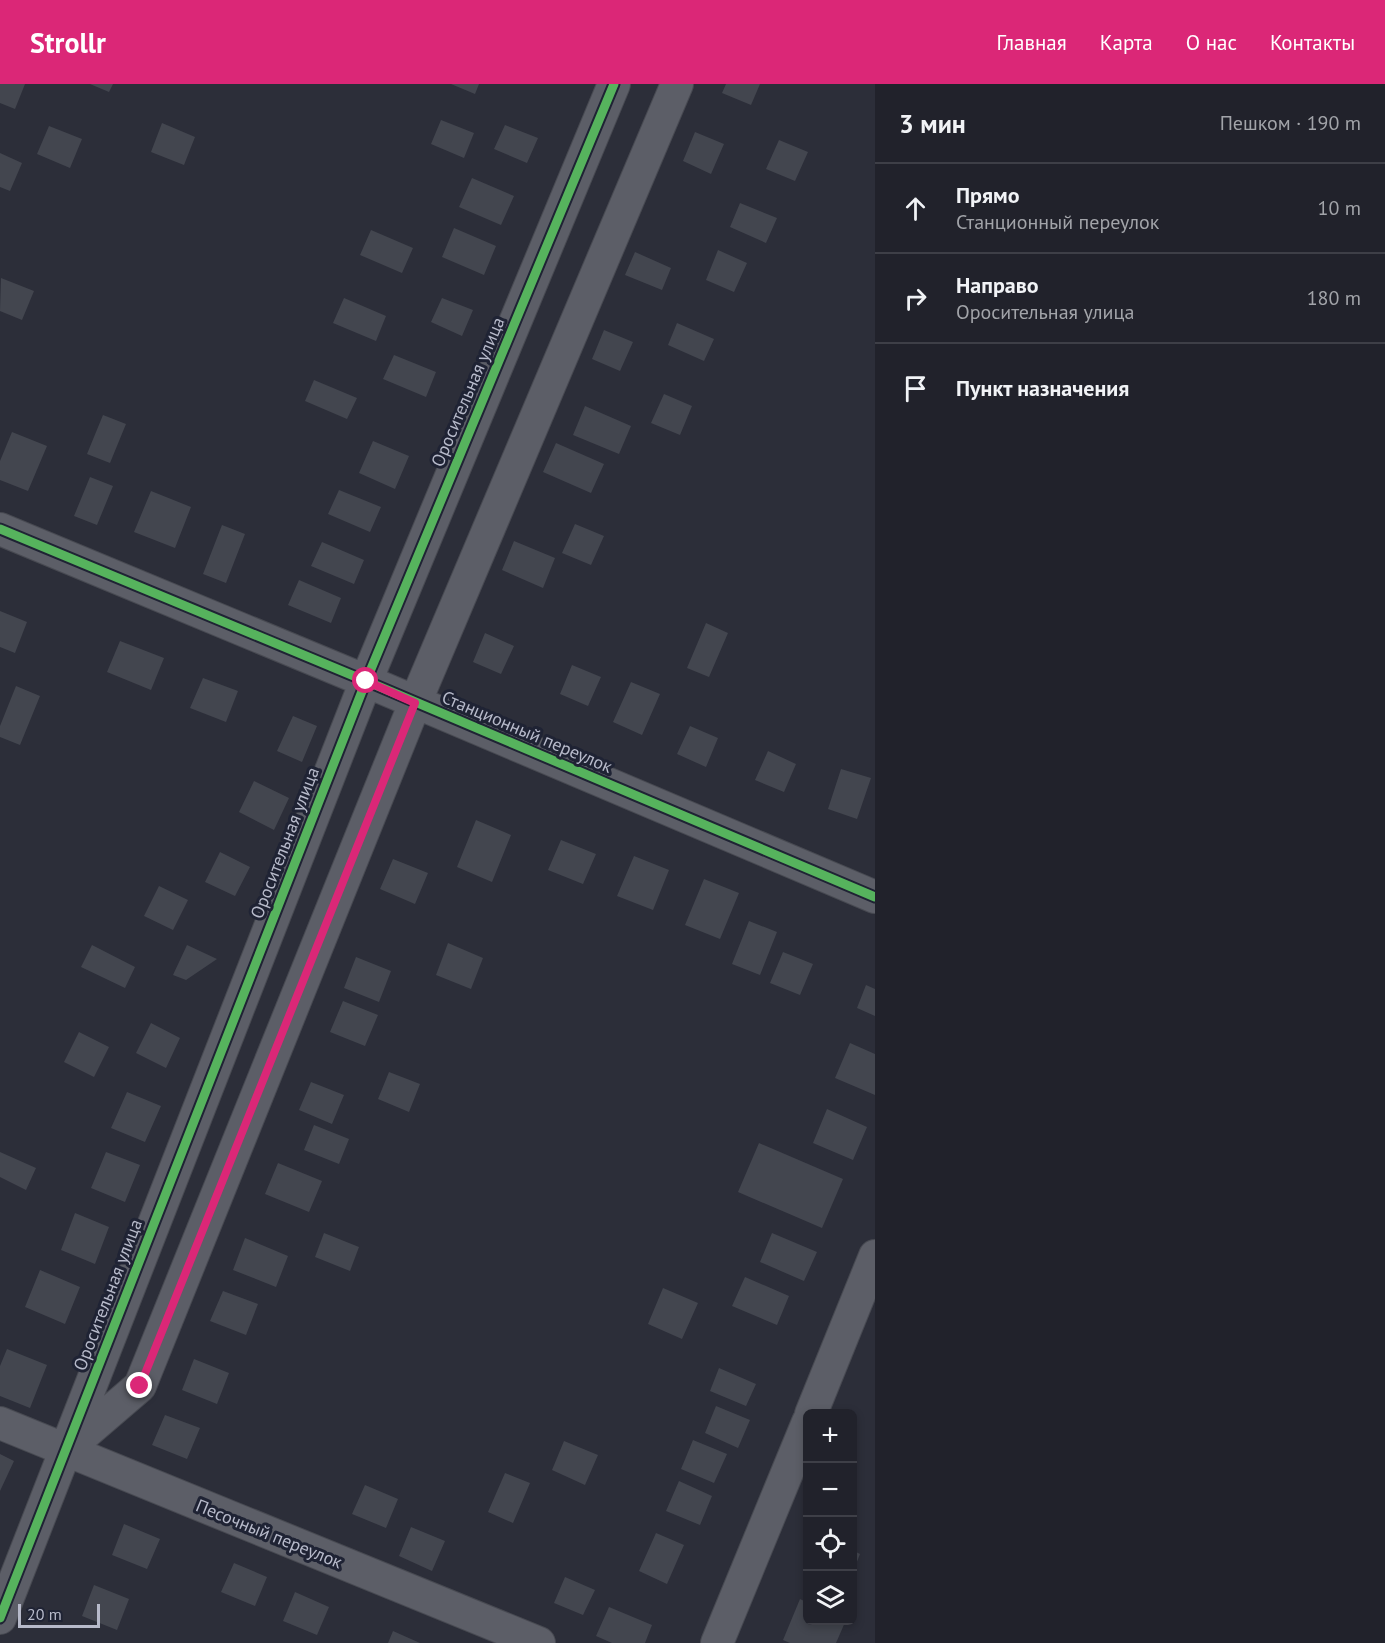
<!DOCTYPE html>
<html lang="ru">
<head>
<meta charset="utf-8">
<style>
  :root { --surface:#21222b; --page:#292a33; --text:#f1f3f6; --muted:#a2a4a9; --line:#3e3f47; --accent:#db2777 }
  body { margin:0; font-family:"PT Sans",sans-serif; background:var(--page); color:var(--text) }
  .controls { position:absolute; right:18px; bottom:18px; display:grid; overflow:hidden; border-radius:9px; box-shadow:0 3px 9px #0003 }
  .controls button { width:54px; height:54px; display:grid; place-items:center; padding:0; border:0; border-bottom:2px solid var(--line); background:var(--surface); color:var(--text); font:30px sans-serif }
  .scale { position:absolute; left:18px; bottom:15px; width:82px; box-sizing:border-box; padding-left:6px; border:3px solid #b7baca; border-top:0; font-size:16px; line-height:21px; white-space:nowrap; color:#b7baca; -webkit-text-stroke:4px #1f2334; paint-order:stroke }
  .stop { position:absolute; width:18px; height:18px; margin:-14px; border:4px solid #db2777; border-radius:50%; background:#fff }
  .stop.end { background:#db2777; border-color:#fff; box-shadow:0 2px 6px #0008 }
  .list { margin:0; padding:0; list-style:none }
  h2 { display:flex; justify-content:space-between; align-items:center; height:78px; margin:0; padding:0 24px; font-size:26px }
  h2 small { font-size:20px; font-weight:400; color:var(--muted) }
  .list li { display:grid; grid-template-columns:39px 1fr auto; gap:18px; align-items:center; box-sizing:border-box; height:90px; padding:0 24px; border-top:2px solid var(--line) }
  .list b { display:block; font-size:22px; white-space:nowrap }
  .list p { margin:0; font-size:20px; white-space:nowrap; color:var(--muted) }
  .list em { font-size:20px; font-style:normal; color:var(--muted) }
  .icon { flex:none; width:33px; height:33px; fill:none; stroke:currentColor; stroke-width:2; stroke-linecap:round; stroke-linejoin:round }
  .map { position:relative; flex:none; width:875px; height:1559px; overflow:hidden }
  header { display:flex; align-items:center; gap:36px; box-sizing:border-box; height:84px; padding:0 30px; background:var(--accent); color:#fff }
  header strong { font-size:28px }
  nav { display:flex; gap:33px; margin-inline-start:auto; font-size:21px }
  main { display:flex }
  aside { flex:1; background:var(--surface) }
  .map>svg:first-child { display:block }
  .building { fill:#43464f }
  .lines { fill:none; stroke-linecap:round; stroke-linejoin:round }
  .street-casing { stroke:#484a52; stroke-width:34 }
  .street { stroke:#5c5e67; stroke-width:32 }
  .cycleway-casing { stroke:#1f2334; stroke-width:13 }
  .cycleway { stroke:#56b35d; stroke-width:9 }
  .route { stroke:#db2777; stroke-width:8 }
  .labels { text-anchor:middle; stroke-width:6; stroke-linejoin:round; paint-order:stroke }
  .street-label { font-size:18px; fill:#b7baca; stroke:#1f2334 }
</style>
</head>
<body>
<header>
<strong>Strollr</strong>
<nav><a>Главная</a><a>Карта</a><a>О нас</a><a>Контакты</a></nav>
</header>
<main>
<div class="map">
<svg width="875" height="1559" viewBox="0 0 875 1559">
  <rect width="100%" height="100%" fill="#2c2e39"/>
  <!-- building -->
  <path class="building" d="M 0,0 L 25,0 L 15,25 L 0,19 Z
    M 90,0 L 113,0 L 109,8 Z
    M 451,0 L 479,0 L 475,10 Z
    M 726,0 L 760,0 L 751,21 L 722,9 Z
    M 441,36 L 474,49 L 464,74 L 431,60 Z
    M 162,39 L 195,53 L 184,81 L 151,68 Z
    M 505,41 L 538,54 L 527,79 L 494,65 Z
    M 49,42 L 82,55 L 70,84 L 37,70 Z
    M 695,48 L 724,60 L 711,90 L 683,77 Z
    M 779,56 L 808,68 L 795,97 L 766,85 Z
    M 0,69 L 22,79 L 10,107 L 0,103 Z
    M 472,94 L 514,112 L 501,141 L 459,123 Z
    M 740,119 L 777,134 L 766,159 L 730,143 Z
    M 454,144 L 496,162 L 484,191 L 442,173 Z
    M 371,146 L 413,164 L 402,189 L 360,171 Z
    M 718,166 L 747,179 L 734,208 L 706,196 Z
    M 635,168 L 671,184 L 662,206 L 625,191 Z
    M 1,194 L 34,207 L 22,236 L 0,227 Z
    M 344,214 L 386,232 L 376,257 L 333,239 Z
    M 442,214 L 473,226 L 462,252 L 431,238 Z
    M 677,239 L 714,255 L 704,277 L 668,261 Z
    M 604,246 L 633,258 L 620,287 L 592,275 Z
    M 394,271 L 436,288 L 426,313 L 383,295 Z
    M 314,296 L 357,314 L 347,335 L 305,317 Z
    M 664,310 L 692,322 L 680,351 L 651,339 Z
    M 585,322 L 631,342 L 619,370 L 573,351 Z
    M 103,331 L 126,340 L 110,379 L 87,370 Z
    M 12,348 L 47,362 L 28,407 L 0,396 L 0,377 Z
    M 373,357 L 409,372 L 395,405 L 359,389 Z
    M 556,359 L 604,380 L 591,409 L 543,388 Z
    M 90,393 L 113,402 L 97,441 L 74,432 Z
    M 339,406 L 381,423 L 370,448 L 328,430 Z
    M 151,407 L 191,423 L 175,464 L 134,448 Z
    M 575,440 L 604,452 L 591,481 L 562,469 Z
    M 222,441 L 245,450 L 226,499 L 203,490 Z
    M 514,457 L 555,474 L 543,504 L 502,486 Z
    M 322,458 L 364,476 L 354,500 L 311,482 Z
    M 299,496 L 341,514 L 331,539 L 288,521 Z
    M 0,527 L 27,538 L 15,569 L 0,563 Z
    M 706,539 L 728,549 L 709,593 L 687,584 Z
    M 485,549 L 514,562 L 501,590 L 473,578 Z
    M 120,557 L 164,574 L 151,606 L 107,588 Z
    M 572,581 L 601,593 L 588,622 L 560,610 Z
    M 203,594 L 238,607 L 226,638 L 190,624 Z
    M 631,598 L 660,610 L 642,651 L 613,638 Z
    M 16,602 L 40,612 L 20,661 L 0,653 L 0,642 Z
    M 293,632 L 317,642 L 302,678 L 277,667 Z
    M 690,642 L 718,654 L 706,683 L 677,670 Z
    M 768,667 L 796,680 L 784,708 L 755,696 Z
    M 841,685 L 871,694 L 857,735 L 828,725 Z
    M 254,697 L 289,714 L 274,746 L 239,728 Z
    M 476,736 L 511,751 L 492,798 L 457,783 Z
    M 561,756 L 596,770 L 583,800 L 548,786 Z
    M 220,768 L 250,783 L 235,812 L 205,798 Z
    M 634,772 L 669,786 L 653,826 L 617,812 Z
    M 393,775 L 428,789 L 415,820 L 380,805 Z
    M 704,795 L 739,809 L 720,855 L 685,841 Z
    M 159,802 L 188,816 L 173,846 L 144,832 Z
    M 749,837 L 777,848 L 760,891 L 732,880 Z
    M 448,859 L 483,874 L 471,905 L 436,891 Z
    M 92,861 L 135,883 L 125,904 L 81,883 Z
    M 187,861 L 217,875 L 186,896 L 173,891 Z
    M 783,868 L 813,880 L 800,911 L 770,899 Z
    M 356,873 L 391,887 L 379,918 L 344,904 Z
    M 866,901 L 875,905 L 875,932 L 857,924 Z
    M 343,917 L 378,931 L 365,962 L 330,948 Z
    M 151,939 L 180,954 L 166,984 L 136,969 Z
    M 79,948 L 109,963 L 94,993 L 64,978 Z
    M 850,959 L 875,970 L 875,1011 L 835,994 Z
    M 389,988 L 420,1000 L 409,1028 L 378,1015 Z
    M 311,998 L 344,1011 L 332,1040 L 299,1026 Z
    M 127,1008 L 161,1022 L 145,1058 L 111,1044 Z
    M 827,1025 L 867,1043 L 853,1076 L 813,1059 Z
    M 314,1041 L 349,1055 L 339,1080 L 304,1066 Z
    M 759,1059 L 843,1095 L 822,1144 L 738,1108 Z
    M 0,1068 L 36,1084 L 26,1106 L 0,1093 Z
    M 106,1068 L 140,1081 L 125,1118 L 91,1104 Z
    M 278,1079 L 322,1097 L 309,1128 L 265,1110 Z
    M 75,1129 L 109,1143 L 95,1180 L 61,1166 Z
    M 324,1149 L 359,1163 L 350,1187 L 315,1173 Z
    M 772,1149 L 817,1168 L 804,1197 L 760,1178 Z
    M 245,1154 L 288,1172 L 276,1203 L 233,1186 Z
    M 40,1186 L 80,1203 L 65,1240 L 25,1223 Z
    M 745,1193 L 789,1212 L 777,1241 L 732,1222 Z
    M 663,1204 L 698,1219 L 682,1255 L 648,1240 Z
    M 223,1207 L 258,1220 L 246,1251 L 210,1237 Z
    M 7,1265 L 47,1281 L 30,1324 L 0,1312 L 0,1282 Z
    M 194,1275 L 229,1289 L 217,1320 L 182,1306 Z
    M 719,1284 L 756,1300 L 746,1322 L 710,1307 Z
    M 716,1322 L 750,1336 L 738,1364 L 705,1349 Z
    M 165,1331 L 200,1344 L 187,1375 L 152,1361 Z
    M 693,1356 L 727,1370 L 714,1399 L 681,1385 Z
    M 564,1357 L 598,1371 L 585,1401 L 552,1386 Z
    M 0,1370 L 14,1377 L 0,1407 Z
    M 505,1389 L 530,1399 L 513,1439 L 488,1428 Z
    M 679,1397 L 712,1412 L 700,1441 L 666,1427 Z
    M 365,1401 L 398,1415 L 386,1444 L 352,1430 Z
    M 124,1440 L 160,1455 L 147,1485 L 112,1471 Z
    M 411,1443 L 445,1457 L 432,1487 L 399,1472 Z
    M 656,1449 L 684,1461 L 667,1500 L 639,1487 Z
    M 852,1466 L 860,1470 L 853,1488 L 852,1488 Z
    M 234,1479 L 267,1493 L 255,1522 L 221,1508 Z
    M 565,1493 L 595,1506 L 583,1531 L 554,1519 Z
    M 94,1501 L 129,1515 L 117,1546 L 82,1532 Z
    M 295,1508 L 329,1523 L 317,1551 L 283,1537 Z
    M 800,1515 L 808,1519 L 808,1536 L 846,1536 L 836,1559 L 790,1559 L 783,1556 Z
    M 609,1523 L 652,1541 L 645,1559 L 612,1559 L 596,1552 Z
    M 393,1547 L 420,1559 L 388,1559 Z"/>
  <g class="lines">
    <!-- street casing -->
    <g class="street-casing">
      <path id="street" d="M 0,445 L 366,597 L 875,813
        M 811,1330 L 875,1172
        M 0,1339 L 539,1559
        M 69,1363 L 140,1302 L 415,619 L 677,0
        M 0,1534 L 366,597 L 614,0
        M 717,1559 L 808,1338"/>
    </g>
    <!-- street -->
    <use href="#street" class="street"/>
    <!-- cycleway casing -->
    <g class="cycleway-casing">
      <path id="cycleway" d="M 0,445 L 366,597 L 875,813
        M 0,1534 L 366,597 L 614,0"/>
    </g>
    <!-- cycleway -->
    <use href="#cycleway" class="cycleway"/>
  </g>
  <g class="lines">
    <!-- route -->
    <path class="route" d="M 140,1302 L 415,619 L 366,597"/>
  </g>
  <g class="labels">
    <!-- street labels -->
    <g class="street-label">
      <text transform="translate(468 308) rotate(-67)" y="6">Оросительная улица</text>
      <text transform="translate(527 648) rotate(23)" y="6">Станционный переулок</text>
      <text transform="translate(285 759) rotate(-69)" y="6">Оросительная улица</text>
      <text transform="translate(108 1211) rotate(-69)" y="6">Оросительная улица</text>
      <text transform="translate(269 1450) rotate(22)" y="6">Песочный переулок</text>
    </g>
  </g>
</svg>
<div class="controls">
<button>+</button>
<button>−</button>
<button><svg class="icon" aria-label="locate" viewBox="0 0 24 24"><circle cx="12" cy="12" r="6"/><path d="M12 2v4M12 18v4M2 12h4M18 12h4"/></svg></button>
<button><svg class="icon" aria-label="layers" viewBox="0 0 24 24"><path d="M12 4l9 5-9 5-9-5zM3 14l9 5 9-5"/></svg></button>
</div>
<div class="scale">20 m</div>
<div class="stop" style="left:366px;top:597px"></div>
<div class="stop end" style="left:140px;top:1302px"></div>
</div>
<aside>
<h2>3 мин<small>Пешком · 190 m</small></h2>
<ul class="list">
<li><svg class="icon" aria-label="ahead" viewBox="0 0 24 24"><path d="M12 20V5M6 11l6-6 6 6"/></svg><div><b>Прямо</b><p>Станционный переулок</p></div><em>10 m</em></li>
<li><svg class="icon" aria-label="right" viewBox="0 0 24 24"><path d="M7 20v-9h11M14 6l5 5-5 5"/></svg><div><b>Направо</b><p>Оросительная улица</p></div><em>180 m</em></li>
<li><svg class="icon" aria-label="arrive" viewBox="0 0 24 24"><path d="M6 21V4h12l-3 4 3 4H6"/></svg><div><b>Пункт назначения</b></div></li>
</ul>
</aside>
</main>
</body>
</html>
